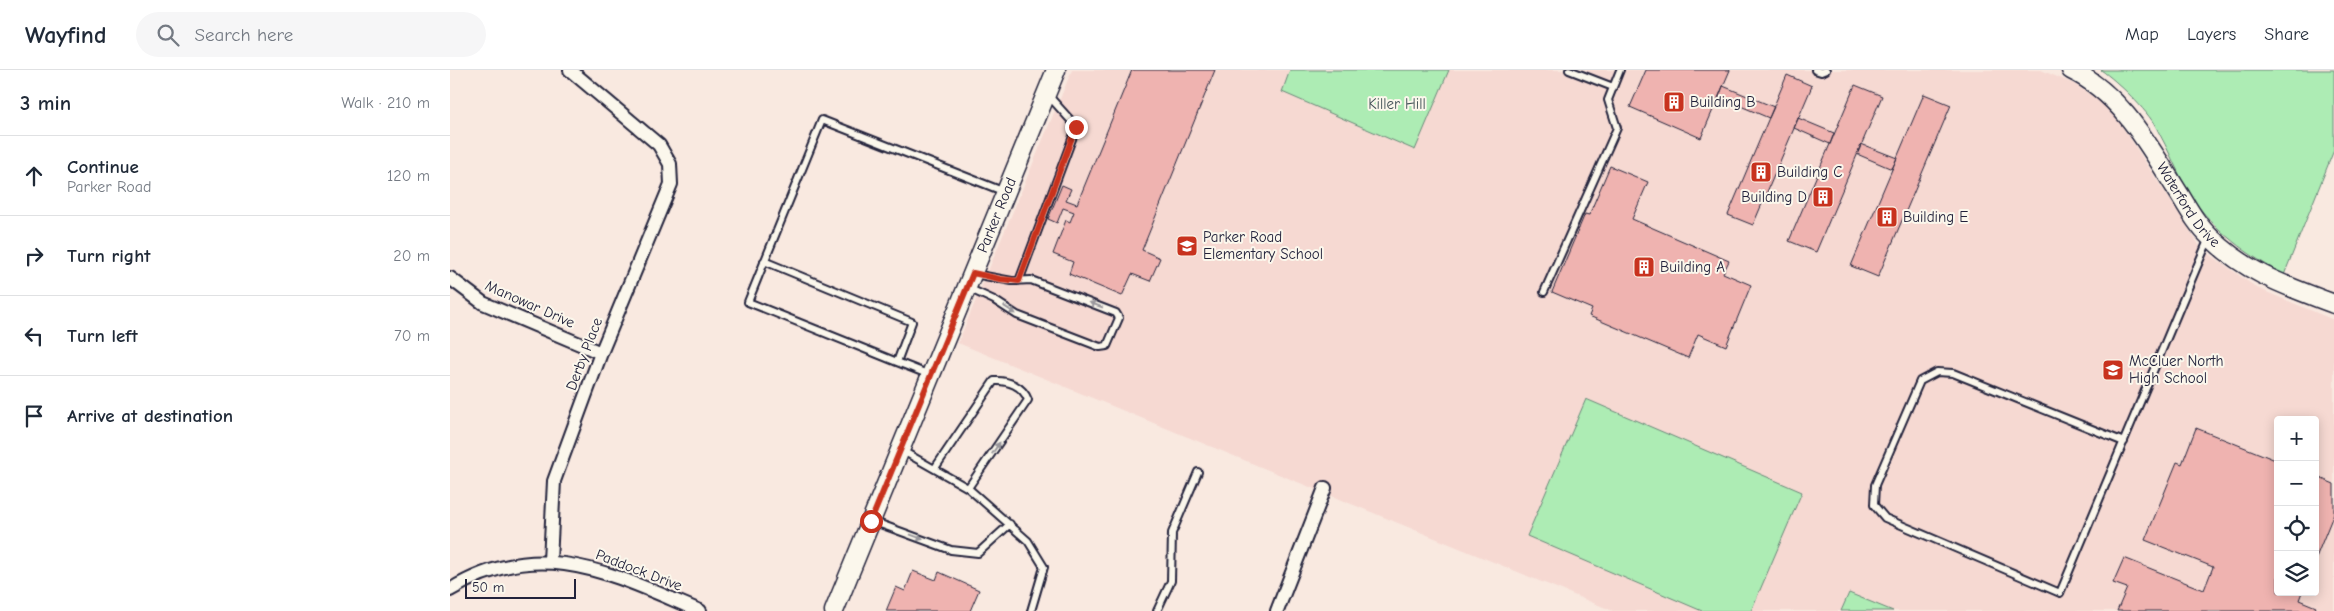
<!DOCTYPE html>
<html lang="en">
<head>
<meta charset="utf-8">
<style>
  :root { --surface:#fff; --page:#f6f6f7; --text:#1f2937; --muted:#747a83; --line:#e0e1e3 }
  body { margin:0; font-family:"Comic Neue",sans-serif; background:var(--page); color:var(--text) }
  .controls { position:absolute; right:15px; bottom:15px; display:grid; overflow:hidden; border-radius:5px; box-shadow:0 2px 12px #0003 }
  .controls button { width:45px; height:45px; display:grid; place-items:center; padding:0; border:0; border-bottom:1px solid var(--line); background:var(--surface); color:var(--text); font:25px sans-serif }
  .scale { position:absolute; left:15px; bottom:12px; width:111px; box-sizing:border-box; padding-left:5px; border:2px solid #22223b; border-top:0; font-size:14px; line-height:18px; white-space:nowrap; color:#22223b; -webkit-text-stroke:4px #fbf7ec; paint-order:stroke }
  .stop { position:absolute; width:15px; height:15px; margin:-11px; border:4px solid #c8321e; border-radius:50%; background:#fff }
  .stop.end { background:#c8321e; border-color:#fff; box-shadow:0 1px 5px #0008 }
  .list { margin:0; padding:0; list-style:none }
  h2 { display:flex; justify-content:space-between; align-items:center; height:65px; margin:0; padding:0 20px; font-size:21px }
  h2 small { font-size:16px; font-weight:400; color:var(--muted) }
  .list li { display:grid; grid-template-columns:32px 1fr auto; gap:15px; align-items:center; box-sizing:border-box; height:80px; padding:0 20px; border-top:1px solid var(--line) }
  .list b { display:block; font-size:19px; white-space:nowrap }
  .list p { margin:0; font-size:16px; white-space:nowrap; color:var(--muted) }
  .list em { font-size:16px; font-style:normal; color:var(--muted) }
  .icon { flex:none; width:28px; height:28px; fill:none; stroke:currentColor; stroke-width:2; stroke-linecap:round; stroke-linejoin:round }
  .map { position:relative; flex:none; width:1884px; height:541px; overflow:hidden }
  header { display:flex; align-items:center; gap:30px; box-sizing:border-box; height:70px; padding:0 25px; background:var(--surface); border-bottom:1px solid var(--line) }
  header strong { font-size:24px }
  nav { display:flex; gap:28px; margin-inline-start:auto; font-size:18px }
  .search { width:350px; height:45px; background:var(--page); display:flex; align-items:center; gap:12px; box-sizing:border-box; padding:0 18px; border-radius:28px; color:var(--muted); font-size:19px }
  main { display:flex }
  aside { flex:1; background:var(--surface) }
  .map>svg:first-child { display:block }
  .built { fill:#f6d9d2; fill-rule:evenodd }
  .green { fill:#adecb4; stroke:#688778 }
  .building { fill:#efb3b0; stroke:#22223b }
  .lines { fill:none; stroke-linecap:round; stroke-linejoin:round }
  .lane-casing { stroke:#22223b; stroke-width:10 }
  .street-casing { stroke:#22223b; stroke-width:16 }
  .secondary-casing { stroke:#22223b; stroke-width:21 }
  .lane { stroke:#fbf7ec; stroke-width:6 }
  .street { stroke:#fbf7ec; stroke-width:12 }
  .secondary { stroke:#fbf7ec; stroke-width:18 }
  .oneway { fill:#99979c }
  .route { stroke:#c8321e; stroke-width:6 }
  .labels { text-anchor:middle; stroke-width:4; stroke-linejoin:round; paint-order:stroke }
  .poi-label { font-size:15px; fill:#22223b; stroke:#fbf7ec; text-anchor:start }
  .park-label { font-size:15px; fill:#455459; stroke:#fbf7ec }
  .street-label { font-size:15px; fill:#22223b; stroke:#fbf7ec }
</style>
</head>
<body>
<header>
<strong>Wayfind</strong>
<div class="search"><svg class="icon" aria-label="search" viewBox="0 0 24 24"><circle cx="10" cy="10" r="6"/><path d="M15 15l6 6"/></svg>Search here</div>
<nav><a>Map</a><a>Layers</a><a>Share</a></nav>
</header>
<main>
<aside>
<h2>3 min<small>Walk · 210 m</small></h2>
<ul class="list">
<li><svg class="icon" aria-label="ahead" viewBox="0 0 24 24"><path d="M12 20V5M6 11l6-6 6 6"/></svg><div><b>Continue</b><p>Parker Road</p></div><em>120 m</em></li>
<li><svg class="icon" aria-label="right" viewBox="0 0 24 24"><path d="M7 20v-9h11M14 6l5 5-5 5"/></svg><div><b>Turn right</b></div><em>20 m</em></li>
<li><svg class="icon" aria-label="left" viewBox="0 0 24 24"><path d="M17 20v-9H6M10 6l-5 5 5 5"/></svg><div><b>Turn left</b></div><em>70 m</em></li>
<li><svg class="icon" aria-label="arrive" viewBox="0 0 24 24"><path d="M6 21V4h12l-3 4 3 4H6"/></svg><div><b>Arrive at destination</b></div></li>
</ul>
</aside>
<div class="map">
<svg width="1884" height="541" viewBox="0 0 1884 541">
  <rect width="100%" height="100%" fill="#f9e9e0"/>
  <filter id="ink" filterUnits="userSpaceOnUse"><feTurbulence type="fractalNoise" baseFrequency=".02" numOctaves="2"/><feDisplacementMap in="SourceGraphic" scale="10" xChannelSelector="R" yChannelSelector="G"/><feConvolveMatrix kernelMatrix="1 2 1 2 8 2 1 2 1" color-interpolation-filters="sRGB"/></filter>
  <g filter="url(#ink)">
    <!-- built -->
    <path class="built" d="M 622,0 L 1591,0 L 1624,14 L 1651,32 L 1670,53 L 1751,178 L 1807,218 L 1884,250 L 1884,541 L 1163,541 L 508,273 ZM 1828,350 L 1865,350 L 1865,522 L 1828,522 Z"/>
    <!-- green -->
    <path class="green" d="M 840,0 L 999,0 L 965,80 L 832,22 Z
      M 1651,0 L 1884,0 L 1884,80 L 1834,205 C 1798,185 1764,161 1741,126 C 1728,105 1719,80 1706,57 C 1697,40 1667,11 1651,0 Z
      M 1136,329 L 1352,422 L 1301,541 L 1252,541 L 1077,466 Z
      M 1399,523 L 1443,541 L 1391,541 Z"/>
    <!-- building -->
    <path class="building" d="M 682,0 L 765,0 L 692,180 L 710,188 L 700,211 L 682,204 L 672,226 L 619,204 L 623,192 L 603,184 L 616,150 L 620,152 L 624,142 L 613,138 L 607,153 L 598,149 L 612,115 L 621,119 L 616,130 L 627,134 Z
      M 1196,0 L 1280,0 L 1251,68 L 1180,37 Z
      M 1337,5 L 1362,16 L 1303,155 L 1278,145 Z
      M 1405,15 L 1432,26 L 1366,182 L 1339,171 Z
      M 1273,16 L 1324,37 L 1319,48 L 1269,27 Z
      M 1474,24 L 1501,35 L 1428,207 L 1401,196 Z
      M 1348,48 L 1384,63 L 1380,74 L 1344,58 Z
      M 1411,74 L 1447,88 L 1442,99 L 1407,84 Z
      M 1160,96 L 1198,112 L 1182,149 L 1279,191 L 1273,203 L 1301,215 L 1276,276 L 1248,264 L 1238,288 L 1139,246 L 1142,239 L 1102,222 L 1135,144 L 1139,145 Z
      M 1746,358 L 1828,391 L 1828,522 L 1852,522 L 1849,530 L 1866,537 L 1864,541 L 1667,541 L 1677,518 L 1663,513 L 1674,488 L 1754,520 L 1763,497 L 1695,470 L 1727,392 L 1732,394 Z
      M 1865,406 L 1884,414 L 1884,443 L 1865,490 Z
      M 463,501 L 486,510 L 489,502 L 529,520 L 520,541 L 436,541 L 446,517 L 455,521 Z"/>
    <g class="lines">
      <!-- lane casing -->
      <g class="lane-casing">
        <path id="lane" d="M 1119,0 L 1163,17
          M 1365,0 L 1371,2 L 1376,0
          M 314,191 L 462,252 L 447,292 L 298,232 L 372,50 L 555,122
          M 569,211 L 625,61 L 624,54 L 598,25
          M 518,218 L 544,230 L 567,245 L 650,277 L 657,276 L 669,248 L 666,243 L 581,210 L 562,211 L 524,204
          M 1094,222 L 1167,58 L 1158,30 L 1170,0
          M 447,292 L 480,305
          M 1674,372 L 1503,303 L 1487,302 L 1470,311 L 1425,415 L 1424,435 L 1435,448 L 1610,523 L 1759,168
          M 451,380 L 518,418 L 578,471 L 594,497 L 581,541
          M 485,398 L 544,311 C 558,310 573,316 578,330 L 518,418
          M 422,451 L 501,480 L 528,483 L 560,454
          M 707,541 L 721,511 L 722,463 L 748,402"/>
      </g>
      <!-- street casing -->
      <g class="street-casing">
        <path id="street" d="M 0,208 L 33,233 L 151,283
          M 100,491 L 104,411 L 151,283 L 221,114 L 220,94 L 209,75 L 120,0
          M 0,520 C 91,464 163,505 250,541
          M 827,541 L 875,418"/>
      </g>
      <!-- secondary casing -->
      <g class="secondary-casing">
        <g id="secondary">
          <path id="s1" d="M 1621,0 C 1673,25 1700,78 1730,125 C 1739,140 1748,156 1761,168 C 1798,204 1837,216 1884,234"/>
          <path id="s2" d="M 384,541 L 606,0"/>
        </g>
      </g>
      <!-- lane -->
      <use href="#lane" class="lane"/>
      <!-- street -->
      <use href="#street" class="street"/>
      <!-- secondary -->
      <use href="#secondary" class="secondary"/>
    </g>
    <!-- one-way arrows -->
    <defs><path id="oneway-solid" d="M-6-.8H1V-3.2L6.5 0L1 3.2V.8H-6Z" transform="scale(1.25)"/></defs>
    <g class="oneway">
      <use href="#oneway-solid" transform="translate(646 235) rotate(-159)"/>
      <use href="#oneway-solid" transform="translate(560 240) rotate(33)"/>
      <use href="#oneway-solid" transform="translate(546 378) rotate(-56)"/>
      <use href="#oneway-solid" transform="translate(467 467) rotate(20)"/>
    </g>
  </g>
  <g class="lines" filter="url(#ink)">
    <!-- route -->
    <path class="route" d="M 421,451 L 523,203 L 550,209 L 569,211 L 626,57"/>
  </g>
  <!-- icons -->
  <defs>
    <g id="building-square" transform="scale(1.125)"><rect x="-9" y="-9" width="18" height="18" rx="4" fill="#c8321e" stroke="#fbf7ec"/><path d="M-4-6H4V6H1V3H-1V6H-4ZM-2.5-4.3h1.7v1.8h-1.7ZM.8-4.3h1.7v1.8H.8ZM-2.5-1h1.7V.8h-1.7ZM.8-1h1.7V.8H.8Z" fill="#fff"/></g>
    <g id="school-square" transform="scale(1.125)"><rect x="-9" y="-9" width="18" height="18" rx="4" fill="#c8321e" stroke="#fbf7ec"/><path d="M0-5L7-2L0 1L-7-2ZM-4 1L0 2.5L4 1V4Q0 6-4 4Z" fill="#fff"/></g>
  </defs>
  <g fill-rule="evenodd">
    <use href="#building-square" x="1224" y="32"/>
    <use href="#building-square" x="1311" y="102"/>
    <use href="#building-square" x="1373" y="127"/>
    <use href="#building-square" x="1437" y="147"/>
    <use href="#school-square" x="737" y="176"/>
    <use href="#building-square" x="1194" y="197"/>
    <use href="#school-square" x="1663" y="300"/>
  </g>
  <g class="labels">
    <!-- poi labels -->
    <g class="poi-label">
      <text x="1240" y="37">Building B</text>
      <text x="1327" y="107">Building C</text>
      <text x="1357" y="132" text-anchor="end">Building D</text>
      <text x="1453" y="152">Building E</text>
      <text x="753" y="172">Parker Road<tspan x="753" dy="17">Elementary School</tspan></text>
      <text x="1210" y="202">Building A</text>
      <text x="1679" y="296">McCluer North<tspan x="1679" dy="17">High School</tspan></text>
    </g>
    <!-- park labels -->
    <g class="park-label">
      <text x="947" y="39">Killer Hill</text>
    </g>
    <!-- street labels -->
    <g class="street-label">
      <text dy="5" stroke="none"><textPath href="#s1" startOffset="181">Waterford Drive</textPath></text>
      <text dy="5" stroke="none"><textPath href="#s2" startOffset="428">Parker Road</textPath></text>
      <text transform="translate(80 234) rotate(24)" y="5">Manowar Drive</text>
      <text transform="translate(134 284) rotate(-69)" y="5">Derby Place</text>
      <text transform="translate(189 500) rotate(21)" y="5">Paddock Drive</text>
    </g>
  </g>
</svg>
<div class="controls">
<button>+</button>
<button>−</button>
<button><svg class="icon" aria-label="locate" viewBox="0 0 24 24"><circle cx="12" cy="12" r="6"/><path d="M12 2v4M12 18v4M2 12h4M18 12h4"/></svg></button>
<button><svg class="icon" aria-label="layers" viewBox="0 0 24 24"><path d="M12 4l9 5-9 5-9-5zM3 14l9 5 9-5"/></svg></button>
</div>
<div class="scale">50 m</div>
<div class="stop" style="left:421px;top:451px"></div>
<div class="stop end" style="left:626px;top:57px"></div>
</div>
</main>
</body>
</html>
